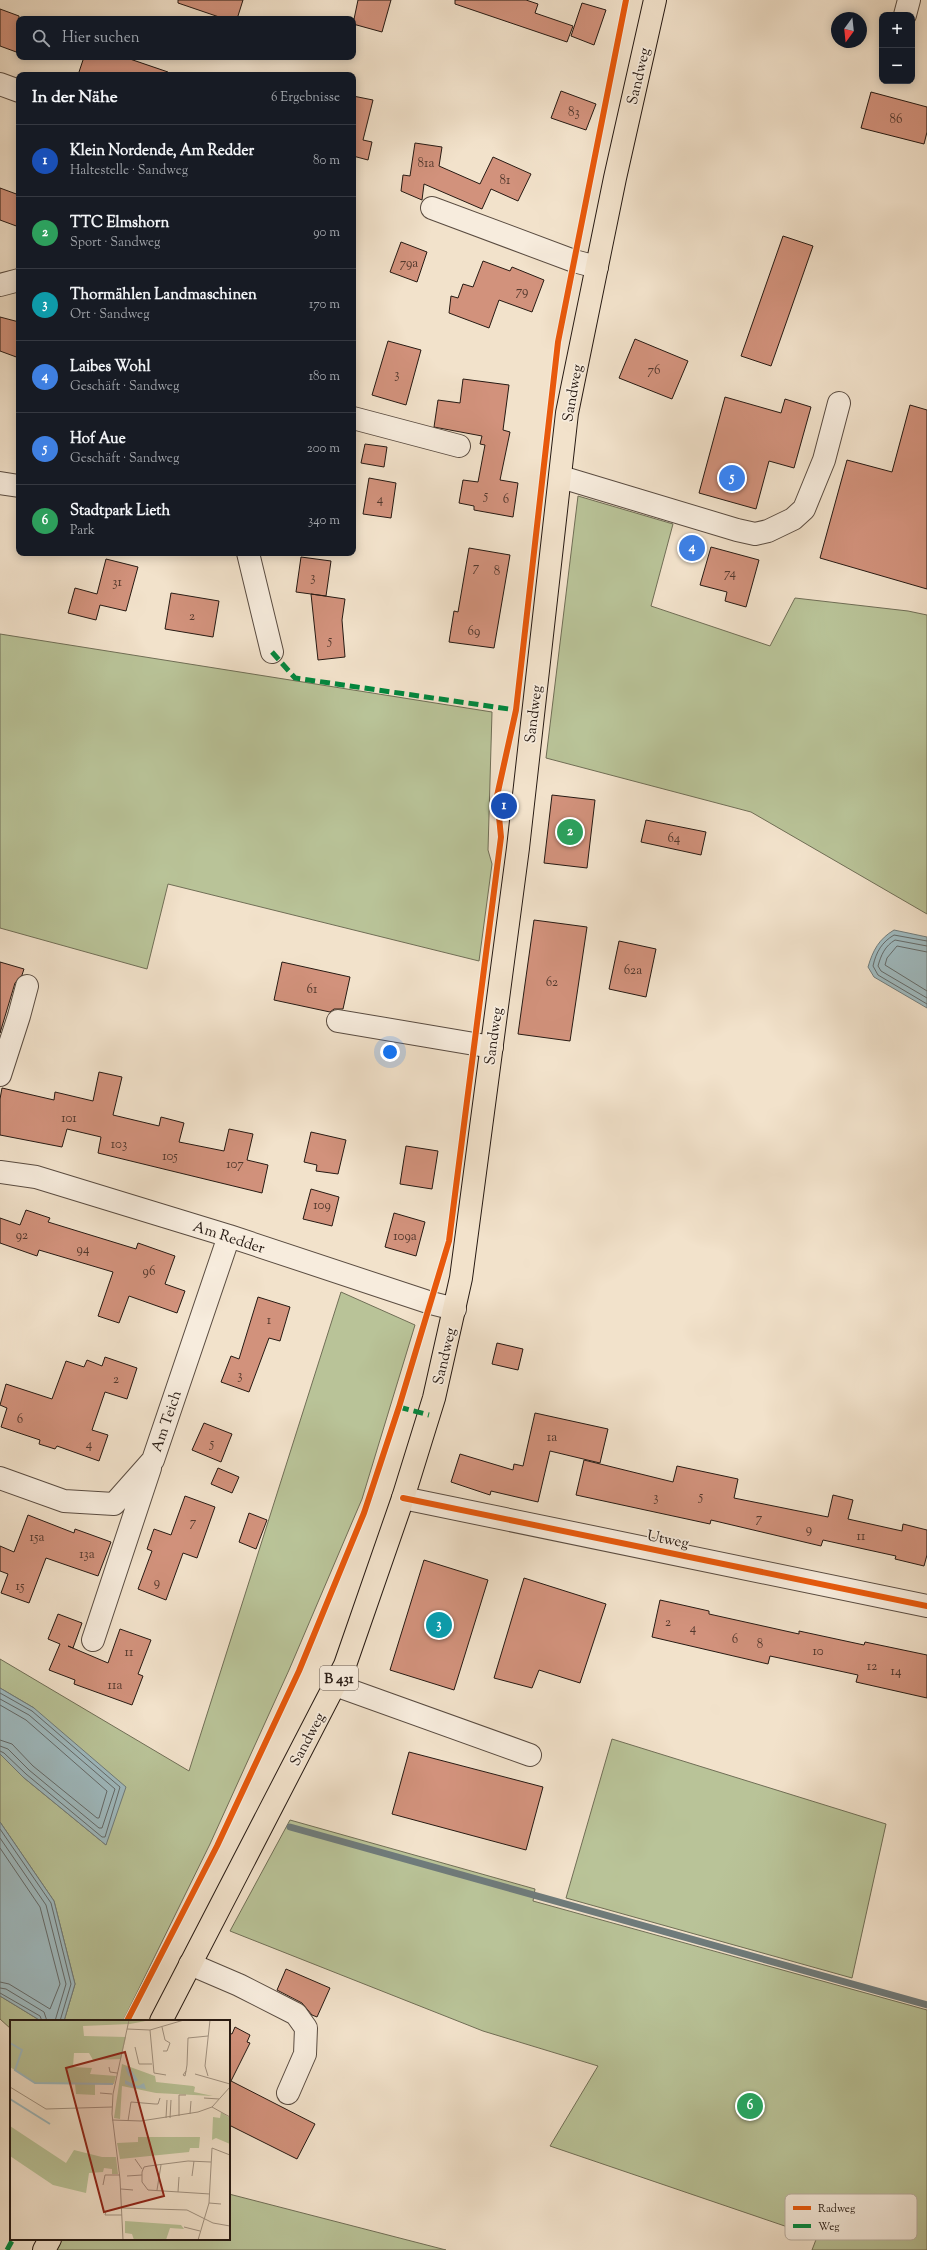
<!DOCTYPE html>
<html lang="de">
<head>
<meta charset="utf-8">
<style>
  :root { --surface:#171b24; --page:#20242c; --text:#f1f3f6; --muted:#9ea1a6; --line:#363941; --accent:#c59692 }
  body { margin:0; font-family:"Sorts Mill Goudy",serif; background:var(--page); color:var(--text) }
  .controls { position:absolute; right:12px; top:12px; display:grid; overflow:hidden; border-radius:8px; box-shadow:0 2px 10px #0003 }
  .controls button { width:36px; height:36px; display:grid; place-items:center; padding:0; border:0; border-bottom:1px solid var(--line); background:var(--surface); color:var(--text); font:20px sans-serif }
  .compass { position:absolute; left:831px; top:12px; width:36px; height:36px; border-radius:50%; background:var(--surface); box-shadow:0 2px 10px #0003; rotate:195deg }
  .you { position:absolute; left:390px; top:1052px; width:14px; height:14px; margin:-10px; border:3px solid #fff; border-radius:50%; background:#1a73e8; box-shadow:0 0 0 6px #1a73e833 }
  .badge { display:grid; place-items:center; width:26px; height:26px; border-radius:50%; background:var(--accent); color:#fff; font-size:13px; font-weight:700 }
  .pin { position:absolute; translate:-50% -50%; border:2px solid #fff; box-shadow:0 1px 4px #0006 }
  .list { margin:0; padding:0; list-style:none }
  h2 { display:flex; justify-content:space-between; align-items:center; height:52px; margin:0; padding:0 16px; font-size:17px }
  h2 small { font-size:13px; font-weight:400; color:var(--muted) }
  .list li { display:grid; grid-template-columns:26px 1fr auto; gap:12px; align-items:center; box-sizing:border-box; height:72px; padding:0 16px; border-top:1px solid var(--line) }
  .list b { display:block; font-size:15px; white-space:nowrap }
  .list p { margin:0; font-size:13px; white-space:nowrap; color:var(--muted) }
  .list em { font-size:13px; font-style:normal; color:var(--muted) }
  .icon { flex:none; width:22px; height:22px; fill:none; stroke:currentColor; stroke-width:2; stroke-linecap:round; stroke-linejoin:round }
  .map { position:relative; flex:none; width:927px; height:2250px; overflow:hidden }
  .search { position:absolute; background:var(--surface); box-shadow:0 2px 10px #0003; left:16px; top:16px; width:340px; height:44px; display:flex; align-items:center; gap:10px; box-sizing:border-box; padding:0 14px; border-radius:8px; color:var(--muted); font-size:15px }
  .panel { position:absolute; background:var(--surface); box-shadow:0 2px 10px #0003; left:16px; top:72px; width:340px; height:484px; border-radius:8px }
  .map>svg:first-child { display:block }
  .green { fill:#b9c398; stroke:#706e56 }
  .water { fill:#9fbbc1; stroke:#6f7b7b }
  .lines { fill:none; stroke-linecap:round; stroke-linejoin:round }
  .shore { stroke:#636a6a; stroke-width:1 }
  .stream { stroke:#6f7b7b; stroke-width:7 }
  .building { fill:#d2927c; stroke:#271a13 }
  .minor-casing { stroke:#5a4c41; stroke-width:24 }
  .major-casing { stroke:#271a13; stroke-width:24 }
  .minor { stroke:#f7ecdd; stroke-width:22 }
  .major { stroke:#f2e2cb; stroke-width:22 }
  .quiet { stroke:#00873e; stroke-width:5; stroke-dasharray:10 5; stroke-linecap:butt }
  .cycleway-casing { stroke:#f7ecdd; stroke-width:8 }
  .cycleway { stroke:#e8590c; stroke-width:6 }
  .labels { text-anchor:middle; stroke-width:3.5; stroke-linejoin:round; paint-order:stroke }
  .number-label { font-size:13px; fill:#52382d }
  .shield { fill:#f7ecdd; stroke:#655950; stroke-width:1 }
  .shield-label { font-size:14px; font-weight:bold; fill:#271a13 }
  .street-label { font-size:15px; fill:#271a13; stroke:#f7ecdd }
  .inset-river { fill:none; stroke:#9fbbc1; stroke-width:2 }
  .inset-road { fill:none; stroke:#a19281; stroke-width:1 }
  .view { fill:#8f2418; fill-opacity:0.15; stroke:#8f2418; stroke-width:2 }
  .inset-edge { fill:none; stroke:#271a13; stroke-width:2 }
  .key { fill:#f7ecdd; stroke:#b9ada0; stroke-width:1 }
  .key-label { font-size:11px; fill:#271a13 }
</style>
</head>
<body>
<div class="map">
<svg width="927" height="2250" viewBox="0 0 927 2250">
  <rect width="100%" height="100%" fill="#f2e2cb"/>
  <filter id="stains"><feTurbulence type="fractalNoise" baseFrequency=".005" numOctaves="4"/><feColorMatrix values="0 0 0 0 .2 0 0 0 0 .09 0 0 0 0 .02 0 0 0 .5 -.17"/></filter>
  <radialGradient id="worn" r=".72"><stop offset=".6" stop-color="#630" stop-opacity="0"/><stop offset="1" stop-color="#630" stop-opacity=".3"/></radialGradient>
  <!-- green -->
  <path class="green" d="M 578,496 L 673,524 L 651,606 L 770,646 L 795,598 L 908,611 L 927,615 L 927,914 L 751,812 L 546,758 Z
    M 0,634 L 492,712 L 488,850 L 492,864 L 479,961 L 168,884 L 147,969 L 0,928 Z
    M 341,1292 L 415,1325 L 362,1499 L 289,1670 L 210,1844 L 123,2021 L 64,2021 L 75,1984 L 54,1901 L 0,1822 L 0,1754 L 23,1777 L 106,1845 L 34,1708 L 0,1688 L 0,1659 L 189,1771 Z
    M 612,1739 L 886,1824 L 852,1978 L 566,1898 Z
    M 290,1820 L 535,1889 L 533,1901 L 927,2010 L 927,2250 L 812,2250 L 817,2237 L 550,2146 L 598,2066 L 483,2031 L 230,1931 Z
    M 0,1996 L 41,2021 L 11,2021 L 11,2029 L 0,2019 Z
    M 229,2194 L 446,2250 L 44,2250 L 50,2239 L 229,2239 Z"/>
  <!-- water -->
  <path class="water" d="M 894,930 L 927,937 L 927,1008 L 874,977 L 868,967 C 873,950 879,939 894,930 Z
    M 0,1688 L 34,1708 L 126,1787 L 106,1845 L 23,1777 L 0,1754 Z
    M 0,1822 L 54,1901 L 75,1984 L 64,2021 L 41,2021 L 0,1996 Z"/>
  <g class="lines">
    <!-- shore -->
    <path class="shore" d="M 927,941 L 894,935 C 882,942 876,952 873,966 L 878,975 L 927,1004
      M 927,946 L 895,940 C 885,946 881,955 878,966 L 881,971 L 927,998
      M 927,952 L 897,946 L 887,958 L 885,965 L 927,991
      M 0,1693 L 32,1711 L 120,1787 L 105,1837 L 102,1837 L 26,1774 L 4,1753 L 0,1751
      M 0,1699 L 29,1715 L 115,1789 L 102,1828 L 99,1828 L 29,1770 L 8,1749 L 0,1746
      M 0,1705 L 26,1720 L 107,1791 L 99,1818 L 97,1818 L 33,1766 L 12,1744 L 0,1740
      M 0,1829 L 51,1903 L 71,1984 L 60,2021
      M 0,1838 L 46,1905 L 66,1984 L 55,2021
      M 0,1848 L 40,1907 L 60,1984 L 50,2009 L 9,1984 L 0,1982
      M 0,1988 L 6,1989 L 44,2012 L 47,2021
      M 0,1993 L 40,2016 L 42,2021"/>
    <!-- stream -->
    <path class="stream" d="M 290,1827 L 927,2005"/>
  </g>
  <!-- building -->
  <path class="building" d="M 178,0 L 243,0 L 237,19 L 225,19 L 178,3 Z
    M 358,0 L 391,0 L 382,32 L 353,24 Z
    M 455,0 L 526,0 L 538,4 L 535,13 L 573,26 L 567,42 L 455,4 Z
    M 582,3 L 606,10 L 594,45 L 571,36 Z
    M 0,9 L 19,16 L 19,53 L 0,46 Z
    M 84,57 L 124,57 L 168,72 L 168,75 L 78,75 Z
    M 561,91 L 596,104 L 586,130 L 551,118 Z
    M 871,92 L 927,107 L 927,132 L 924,144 L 861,128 Z
    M 353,96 L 373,100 L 363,140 L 372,142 L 368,160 L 353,156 Z
    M 415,143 L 442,147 L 439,166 L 480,184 L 493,157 L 531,174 L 518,201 L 491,189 L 482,209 L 424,184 L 422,200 L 401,191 L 403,175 L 410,176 Z
    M 0,188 L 19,195 L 19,227 L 0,220 Z
    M 783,236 L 813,246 L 771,366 L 741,356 Z
    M 401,242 L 427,252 L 417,282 L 390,272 Z
    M 483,261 L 510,271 L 512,267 L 544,280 L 532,312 L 499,300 L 489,328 L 449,313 L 451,296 L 458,298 L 463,284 L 473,287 Z
    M 0,317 L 19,322 L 19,358 L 0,351 Z
    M 635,339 L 688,361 L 672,399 L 619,378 Z
    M 388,341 L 421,350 L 406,405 L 372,395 Z
    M 463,379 L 509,385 L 503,430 L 510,432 L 500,480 L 518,483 L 513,517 L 474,510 L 474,506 L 459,503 L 463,480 L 478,482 L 485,445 L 480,444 L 482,436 L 434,427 L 438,400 L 460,403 Z
    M 725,397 L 781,413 L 785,399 L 811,407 L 794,468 L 769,461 L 756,509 L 699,493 Z
    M 910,405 L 927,410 L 927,589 L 820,558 L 847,460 L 892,472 Z
    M 365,444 L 387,447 L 384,467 L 361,463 Z
    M 369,478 L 396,483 L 391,518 L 363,514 Z
    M 711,547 L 759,560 L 746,607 L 725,601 L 727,592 L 700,585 Z
    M 469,548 L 510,555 L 494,648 L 449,642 L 454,611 L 458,612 Z
    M 301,557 L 331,561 L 326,596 L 296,592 Z
    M 106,559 L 138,567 L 126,611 L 100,605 L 96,620 L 68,613 L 75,588 L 97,594 Z
    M 171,593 L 219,601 L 213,637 L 165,629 Z
    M 311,594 L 345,599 L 342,620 L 345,657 L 318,660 Z
    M 552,795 L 595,800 L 587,868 L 544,863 Z
    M 646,820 L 706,832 L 701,855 L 641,842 Z
    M 534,920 L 587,927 L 570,1041 L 518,1034 Z
    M 619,941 L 656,949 L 646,997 L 609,989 Z
    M 0,962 L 24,969 L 22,975 L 15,983 L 0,1033 Z
    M 282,962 L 350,977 L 343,1009 L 334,1009 L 330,1012 L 274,1000 Z
    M 99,1072 L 122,1077 L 113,1115 L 159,1126 L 161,1117 L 184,1123 L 179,1142 L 224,1151 L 229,1129 L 253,1134 L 247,1160 L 268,1165 L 262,1193 L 98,1153 L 101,1137 L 67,1129 L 62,1147 L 0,1135 L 0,1099 L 2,1088 L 54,1100 L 55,1092 L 93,1101 Z
    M 311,1132 L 346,1140 L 338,1174 L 316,1171 L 317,1165 L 304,1162 Z
    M 406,1146 L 438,1151 L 432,1189 L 400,1184 Z
    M 311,1189 L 339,1197 L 332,1226 L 303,1219 Z
    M 26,1210 L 50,1218 L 48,1222 L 136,1249 L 138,1243 L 175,1256 L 165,1284 L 185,1291 L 177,1313 L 129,1296 L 119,1323 L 98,1316 L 113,1272 L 39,1250 L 37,1256 L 0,1243 L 0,1218 L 20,1225 Z
    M 394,1213 L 425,1222 L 416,1256 L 385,1247 Z
    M 258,1297 L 290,1307 L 280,1341 L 269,1338 L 249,1392 L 221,1382 L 231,1356 L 239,1359 Z
    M 497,1343 L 523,1349 L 518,1370 L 492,1364 Z
    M 105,1357 L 137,1368 L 127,1399 L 105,1392 L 92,1430 L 108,1435 L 99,1461 L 57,1446 L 55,1449 L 39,1444 L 40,1440 L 1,1427 L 7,1408 L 0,1405 L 6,1384 L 52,1399 L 66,1361 L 84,1367 L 87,1360 L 102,1366 Z
    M 535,1413 L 608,1429 L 600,1463 L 550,1451 L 538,1502 L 491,1491 L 490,1495 L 451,1482 L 460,1454 L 513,1470 L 514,1464 L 523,1466 Z
    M 204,1423 L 232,1434 L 221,1462 L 192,1450 Z
    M 584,1460 L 673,1482 L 677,1466 L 738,1479 L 734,1498 L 828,1517 L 833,1495 L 853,1500 L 848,1519 L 902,1531 L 903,1524 L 927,1530 L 927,1555 L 924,1566 L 895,1559 L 896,1556 L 823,1540 L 821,1546 L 711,1520 L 710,1524 L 576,1495 Z
    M 218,1468 L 239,1477 L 232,1493 L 211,1484 Z
    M 185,1496 L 215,1507 L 197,1558 L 183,1553 L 166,1600 L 138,1589 L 152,1551 L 147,1549 L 154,1529 L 171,1535 Z
    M 249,1513 L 267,1520 L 256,1549 L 239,1542 Z
    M 28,1515 L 74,1533 L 75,1529 L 111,1542 L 98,1576 L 46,1558 L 29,1603 L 1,1593 L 8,1574 L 0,1571 L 0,1546 L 14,1552 Z
    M 424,1560 L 488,1580 L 454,1690 L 390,1670 Z
    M 524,1578 L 606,1604 L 580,1683 L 539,1670 L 532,1688 L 494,1678 Z
    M 660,1600 L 709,1611 L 709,1614 L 799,1634 L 799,1631 L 864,1645 L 865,1642 L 927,1655 L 927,1698 L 856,1682 L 858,1675 L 770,1656 L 768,1664 L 652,1637 Z
    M 58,1614 L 82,1623 L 73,1648 L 68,1646 L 108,1663 L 120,1629 L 151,1640 L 138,1674 L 143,1676 L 132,1705 L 74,1684 L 75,1680 L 49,1670 L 60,1644 L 48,1639 Z
    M 409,1752 L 543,1787 L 526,1850 L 392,1814 Z
    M 286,1969 L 330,1988 L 317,2017 L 312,2015 L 302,2003 L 277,1990 Z
    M 235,2027 L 250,2035 L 247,2042 L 250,2043 L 231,2081 L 315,2124 L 297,2159 L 229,2125 L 229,2033 L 232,2034 Z"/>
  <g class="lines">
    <!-- minor casing -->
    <g class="minor-casing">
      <path id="minor" d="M 905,15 L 909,0
        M 0,84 L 19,91
        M 432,208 L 574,261 L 597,267
        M 0,285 L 19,280
        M 353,418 L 459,446
        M 561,477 L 737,530 L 755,534 L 768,531 L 793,519 L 804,509 L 824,460 L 839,403
        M 0,483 L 19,486
        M 248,553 L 272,652
        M 338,1021 L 492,1047
        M 0,1075 L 19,1016 L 27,986
        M 0,1172 L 36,1177 L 229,1236 L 431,1303 L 455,1309
        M 0,1478 L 64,1501 L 114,1504 L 153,1460 L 229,1236
        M 403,1498 L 927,1606
        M 93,1640 L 150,1468
        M 335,1685 L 530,1755
        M 190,1964 L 239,1985 L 296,2014 L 306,2028 L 305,2054 L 288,2093"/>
    </g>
    <!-- major casing -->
    <g class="major-casing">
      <path id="major" d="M 161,2021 L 345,1665 L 403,1498 L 434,1398 L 461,1278 L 518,848 L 567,413 L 615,178 L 655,0
        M 44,2250 L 50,2239"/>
    </g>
    <!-- minor -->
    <use href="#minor" class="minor"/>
    <!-- major -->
    <use href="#major" class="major"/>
    <!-- quiet -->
    <path class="quiet" d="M 272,652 L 295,678 L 516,710
      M 399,1407 L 429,1415
      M 7,2250 L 13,2239"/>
    <!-- cycleway casing -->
    <g class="cycleway-casing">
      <path id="cycleway" d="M 403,1498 L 927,1606
        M 127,2021 L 217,1846 L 299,1671 L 364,1513 L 399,1407 L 449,1241 L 501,837 L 497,796 L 516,710 L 558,342 L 626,0"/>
    </g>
    <!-- cycleway -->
    <use href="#cycleway" class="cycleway"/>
  </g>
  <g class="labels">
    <!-- number labels -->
    <g class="number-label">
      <text x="574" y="116">83</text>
      <text x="896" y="123">86</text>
      <text x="426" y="167">81a</text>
      <text x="505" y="184">81</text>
      <text x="409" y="267">79a</text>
      <text x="522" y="295">79</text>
      <text x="654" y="374">76</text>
      <text x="397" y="378">3</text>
      <text x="486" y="499">5</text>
      <text x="380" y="503">4</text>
      <text x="506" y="503">6</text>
      <text x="476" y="571">7</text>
      <text x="497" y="575">8</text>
      <text x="730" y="577">74</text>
      <text x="313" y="581">3</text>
      <text x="117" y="586">31</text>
      <text x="192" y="620">2</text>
      <text x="474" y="635">69</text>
      <text x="330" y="644">5</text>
      <text x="674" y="842">64</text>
      <text x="633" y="974">62a</text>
      <text x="552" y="986">62</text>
      <text x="312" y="993">61</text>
      <text x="69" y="1122">101</text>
      <text x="119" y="1148">103</text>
      <text x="170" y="1160">105</text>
      <text x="235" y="1168">107</text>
      <text x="322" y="1209">109</text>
      <text x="22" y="1239">92</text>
      <text x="405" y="1240">109a</text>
      <text x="83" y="1253">94</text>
      <text x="149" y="1275">96</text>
      <text x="269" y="1324">1</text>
      <text x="240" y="1379">3</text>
      <text x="116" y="1383">2</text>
      <text x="20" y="1423">6</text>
      <text x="552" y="1441">1a</text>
      <text x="212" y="1447">5</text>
      <text x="89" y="1448">4</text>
      <text x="701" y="1500">5</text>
      <text x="656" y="1501">3</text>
      <text x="759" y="1522">7</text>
      <text x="193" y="1526">7</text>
      <text x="809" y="1533">9</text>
      <text x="861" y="1540">11</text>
      <text x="37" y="1541">15a</text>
      <text x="87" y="1558">13a</text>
      <text x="157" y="1586">9</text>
      <text x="20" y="1590">15</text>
      <text x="668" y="1626">2</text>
      <text x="693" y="1632">4</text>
      <text x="735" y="1643">6</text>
      <text x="760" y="1648">8</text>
      <text x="818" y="1655">10</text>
      <text x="129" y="1656">11</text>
      <text x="872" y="1670">12</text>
      <text x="896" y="1675">14</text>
      <text x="115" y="1689">11a</text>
    </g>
    <!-- shield labels -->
    <rect class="shield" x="320" y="1666" width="38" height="24" rx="3"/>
    <g class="shield-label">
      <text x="339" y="1683">B 431</text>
    </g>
    <!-- street labels -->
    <g class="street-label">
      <text transform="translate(638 76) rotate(-77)" y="5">Sandweg</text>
      <text transform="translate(572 393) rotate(-80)" y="5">Sandweg</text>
      <text transform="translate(533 714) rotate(-83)" y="5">Sandweg</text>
      <text transform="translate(493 1036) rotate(-82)" y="5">Sandweg</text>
      <text transform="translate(229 1237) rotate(18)" y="5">Am Redder</text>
      <text transform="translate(444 1356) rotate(-77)" y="5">Sandweg</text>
      <text transform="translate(166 1421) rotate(-71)" y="5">Am Teich</text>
      <text transform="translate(668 1539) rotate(11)" y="5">Utweg</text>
      <text transform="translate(307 1739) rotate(-62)" y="5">Sandweg</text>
    </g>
  </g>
  <!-- overview -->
  <g transform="translate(10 2020)">
    <rect width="220" height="220" fill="#f2e2cb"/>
    <path d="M 0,0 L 141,0 L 120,4 L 73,6 L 74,16 L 116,17 L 111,39 L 83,40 L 79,33 L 64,33 L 63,47 L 82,48 L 80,54 L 106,56 L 104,64 L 25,63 L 0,47 ZM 112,44 L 145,56 L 146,62 L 183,66 L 185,67 L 184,72 L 203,76 L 146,73 L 112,66 L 110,99 L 104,98 ZM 65,64 L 85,64 L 85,75 L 66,74 ZM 211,92 L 220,98 L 220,124 L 206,118 L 202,120 L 203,97 L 210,98 ZM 0,106 L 56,143 L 64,130 L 92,137 L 106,137 L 108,154 L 102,154 L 102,149 L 94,148 L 93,152 L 79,153 L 76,173 L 43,165 L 0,136 ZM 128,117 L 190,117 L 189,128 L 180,128 L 179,132 L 110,139 L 107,123 L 128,122 ZM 115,201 L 171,205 L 174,209 L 160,208 L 156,220 L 124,220 L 122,214 L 115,213 Z" fill="#b9c398"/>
    <path d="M 115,47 L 120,48 L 128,60 L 125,62 L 118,55 ZM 115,60 L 128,66 L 134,63 L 136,69 L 122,67 L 115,64 Z" fill="#9fbbc1"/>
    <path class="inset-river" d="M 0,23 L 12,30 L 5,50 L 25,63 L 103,64M 0,79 L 40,104"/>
    <path class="inset-road" d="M 152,7 L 155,20 L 160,23 L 157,31 L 153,31M 117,9 L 140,10 L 174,0M 140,10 L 144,53 L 156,55M 125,27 L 129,44 L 142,44M 99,47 L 100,52 L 107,53M 176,51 L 173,55 L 175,56 L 176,51 L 177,45 L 178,18 L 198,16M 185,54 L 220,64M 198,56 L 195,46 L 200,0M 0,67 L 36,89 L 102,87M 90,73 L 102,74M 194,78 L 209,79M 202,87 L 220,97M 180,94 L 181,81M 169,96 L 169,75 L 176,75M 156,98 L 157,80M 160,98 L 161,80M 102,100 L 131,101 L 188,92 L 202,87 L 220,67M 118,101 L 121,82 L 145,84 L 148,84 L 150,78M 125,139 L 132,149M 117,156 L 132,155M 182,156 L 184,141M 93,165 L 95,155 L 110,155M 111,169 L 123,170M 147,170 L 151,145M 168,172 L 169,157M 200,174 L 138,170 L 132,162 L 132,152 L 134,147 L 139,146 L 178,141 L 201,142M 199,183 L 211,184M 112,188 L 177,190 L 203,203 L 220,206M 96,191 L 95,195 L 112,195M 174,207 L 190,211M 113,220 L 110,159 L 102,94 L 103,74 L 119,0M 188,220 L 199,183 L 202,128 L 220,135"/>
    <path class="view" d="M 115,32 L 154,176 L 94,192 L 56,48 Z"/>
    <rect width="220" height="220" class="inset-edge"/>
  </g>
  <!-- legend -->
  <rect x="785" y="2194" width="132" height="46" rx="6" class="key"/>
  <rect x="793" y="2206" width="18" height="4" fill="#e8590c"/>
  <rect x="793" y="2224" width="18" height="4" fill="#00873e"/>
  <g class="key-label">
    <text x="818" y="2212">Radweg</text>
    <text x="818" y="2230">Weg</text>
  </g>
  <rect width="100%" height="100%" filter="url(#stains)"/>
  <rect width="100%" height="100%" fill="url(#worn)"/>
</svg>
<div class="controls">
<button>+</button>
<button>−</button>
</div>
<svg class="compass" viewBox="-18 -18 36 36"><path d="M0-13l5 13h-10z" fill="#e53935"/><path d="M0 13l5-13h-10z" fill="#9ea1a6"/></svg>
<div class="you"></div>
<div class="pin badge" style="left:504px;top:806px;background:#1a4fb4">1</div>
<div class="pin badge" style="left:570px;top:832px;background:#2e9e5b">2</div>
<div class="pin badge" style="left:439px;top:1625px;background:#0f9aa8">3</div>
<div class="pin badge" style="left:692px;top:548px;background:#3f7fe0">4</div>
<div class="pin badge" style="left:732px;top:478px;background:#3f7fe0">5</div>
<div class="pin badge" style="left:750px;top:2106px;background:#2e9e5b">6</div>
<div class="search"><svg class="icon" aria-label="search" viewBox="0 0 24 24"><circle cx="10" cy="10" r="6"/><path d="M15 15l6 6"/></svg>Hier suchen</div>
<section class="panel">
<h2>In der Nähe<small>6 Ergebnisse</small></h2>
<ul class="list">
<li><span class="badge" style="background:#1a4fb4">1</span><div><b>Klein Nordende, Am Redder</b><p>Haltestelle · Sandweg</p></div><em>80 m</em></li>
<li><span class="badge" style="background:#2e9e5b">2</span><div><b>TTC Elmshorn</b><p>Sport · Sandweg</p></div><em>90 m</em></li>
<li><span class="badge" style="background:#0f9aa8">3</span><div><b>Thormählen Landmaschinen</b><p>Ort · Sandweg</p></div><em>170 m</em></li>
<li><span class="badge" style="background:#3f7fe0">4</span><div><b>Laibes Wohl</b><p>Geschäft · Sandweg</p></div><em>180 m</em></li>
<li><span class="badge" style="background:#3f7fe0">5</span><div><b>Hof Aue</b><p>Geschäft · Sandweg</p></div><em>200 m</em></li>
<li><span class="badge" style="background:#2e9e5b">6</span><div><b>Stadtpark Lieth</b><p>Park</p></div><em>340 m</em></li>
</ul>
</section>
</div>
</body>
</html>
